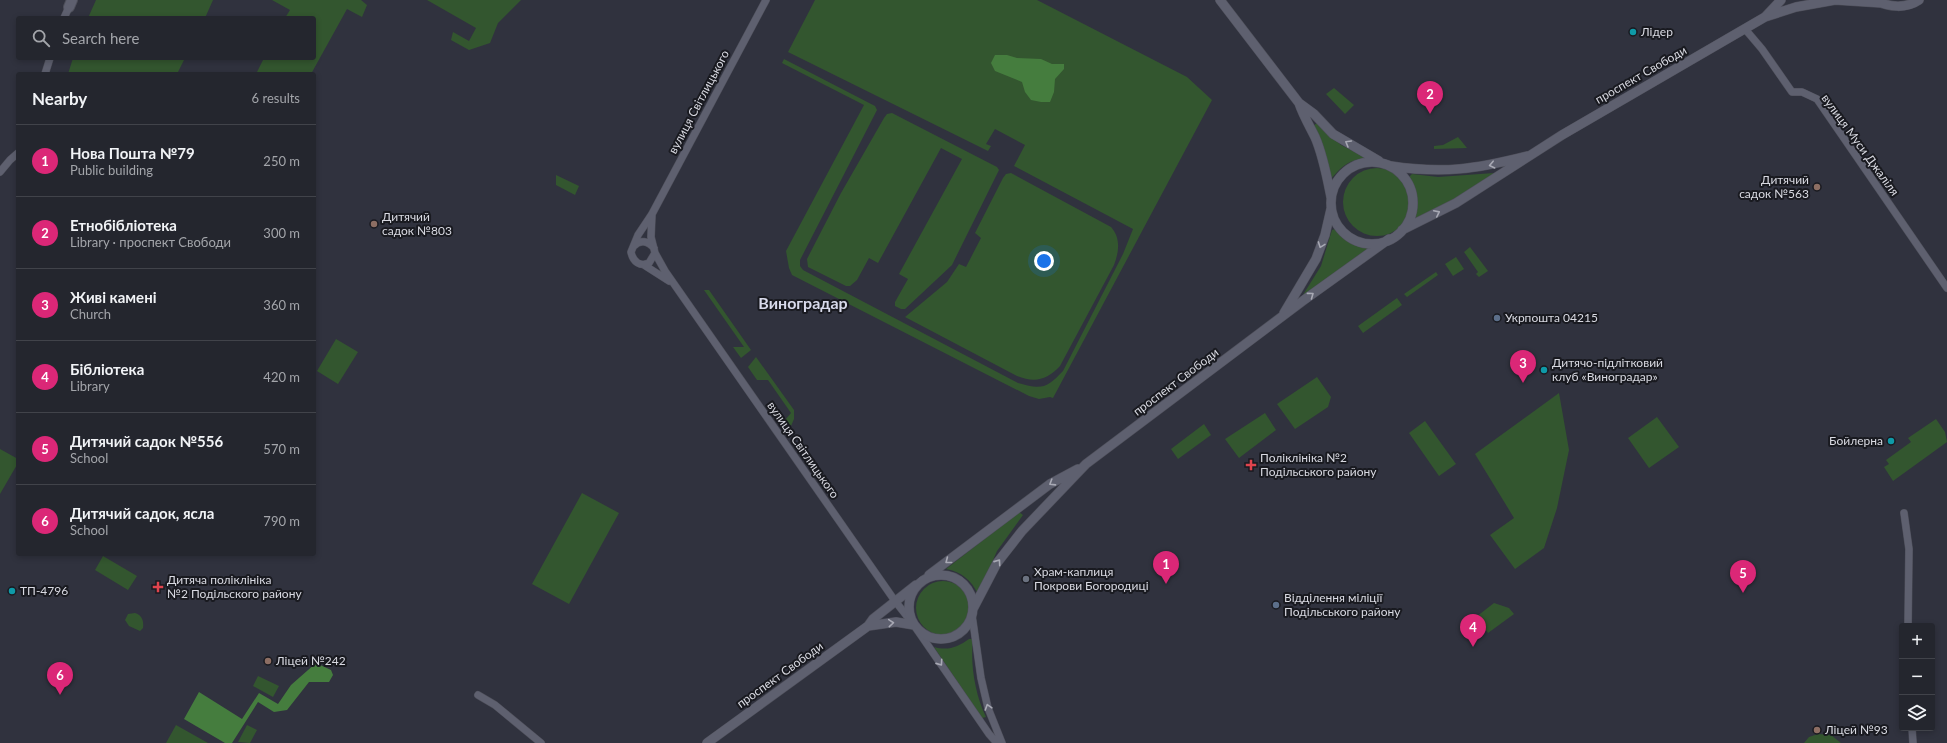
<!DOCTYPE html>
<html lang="en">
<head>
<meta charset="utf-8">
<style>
  :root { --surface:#24262e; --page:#30323a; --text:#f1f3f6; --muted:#a3a5aa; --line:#41434a; --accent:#db2777 }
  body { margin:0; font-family:Lato,sans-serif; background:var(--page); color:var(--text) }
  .controls { position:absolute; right:12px; bottom:12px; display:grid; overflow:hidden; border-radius:4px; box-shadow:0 2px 6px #0003 }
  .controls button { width:36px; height:36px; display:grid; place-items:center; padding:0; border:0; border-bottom:1px solid var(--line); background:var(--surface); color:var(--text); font:20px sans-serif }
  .you { position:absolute; left:1044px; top:261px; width:14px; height:14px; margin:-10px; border:3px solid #fff; border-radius:50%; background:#1a73e8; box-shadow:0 0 0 6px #1a73e833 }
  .badge { display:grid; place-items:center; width:26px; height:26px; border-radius:50%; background:var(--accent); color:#fff; font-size:13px; font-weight:700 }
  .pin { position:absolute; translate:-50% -33px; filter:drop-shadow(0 1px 2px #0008) }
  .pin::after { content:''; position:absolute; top:21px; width:14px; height:12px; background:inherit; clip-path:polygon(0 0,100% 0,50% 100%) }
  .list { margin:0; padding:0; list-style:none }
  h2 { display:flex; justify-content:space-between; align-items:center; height:52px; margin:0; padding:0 16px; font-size:17px }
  h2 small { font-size:13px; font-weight:400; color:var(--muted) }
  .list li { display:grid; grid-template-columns:26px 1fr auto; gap:12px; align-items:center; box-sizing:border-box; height:72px; padding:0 16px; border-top:1px solid var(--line) }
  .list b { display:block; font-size:15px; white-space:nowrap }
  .list p { margin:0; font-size:13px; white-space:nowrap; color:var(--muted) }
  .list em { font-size:13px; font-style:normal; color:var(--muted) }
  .icon { flex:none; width:22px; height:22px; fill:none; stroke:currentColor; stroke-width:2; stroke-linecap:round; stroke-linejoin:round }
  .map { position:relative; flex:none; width:1947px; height:743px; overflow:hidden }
  .search { position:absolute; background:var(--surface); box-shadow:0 2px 6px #0003; left:16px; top:16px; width:300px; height:44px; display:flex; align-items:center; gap:10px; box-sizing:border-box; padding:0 14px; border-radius:4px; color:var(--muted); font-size:15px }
  .panel { position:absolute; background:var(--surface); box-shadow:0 2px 6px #0003; left:16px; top:72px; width:300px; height:484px; border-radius:4px }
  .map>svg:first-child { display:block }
  .green { fill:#33562f }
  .forest { fill:#457d3e }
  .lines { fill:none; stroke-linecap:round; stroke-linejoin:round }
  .minor-casing { stroke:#4e4f5a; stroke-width:8 }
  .tertiary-casing { stroke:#4e4f5a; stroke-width:10 }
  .secondary-casing { stroke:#4e4f5a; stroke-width:12 }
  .minor { stroke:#5e606f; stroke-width:7 }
  .tertiary { stroke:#5e606f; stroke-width:9 }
  .secondary { stroke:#5e606f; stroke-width:10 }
  .oneway { stroke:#a8a9b4 }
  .culture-dot { fill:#0f9aa8; stroke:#191a20; stroke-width:1.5 }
  .education-dot { fill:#8d6e63; stroke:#191a20; stroke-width:1.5 }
  .service-dot { fill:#5c6f8a; stroke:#191a20; stroke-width:1.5 }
  .health-dot { fill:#e0444e; stroke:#191a20; stroke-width:1.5 }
  .worship-dot { fill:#6b7280; stroke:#191a20; stroke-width:1.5 }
  .labels { text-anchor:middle; stroke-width:4; stroke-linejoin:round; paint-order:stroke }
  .poi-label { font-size:12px; fill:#d9dae2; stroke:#191a20; text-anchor:start }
  .street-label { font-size:12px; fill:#d9dae2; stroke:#191a20 }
  .district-label { font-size:16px; font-weight:bold; fill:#d8daeb; stroke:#191a20 }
</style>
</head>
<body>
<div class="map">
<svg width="1947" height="743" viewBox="0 0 1947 743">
  <rect width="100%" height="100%" fill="#30323e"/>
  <!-- green -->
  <path class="green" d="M 96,0 L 213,0 L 205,18 L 88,18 Z
    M 272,0 L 361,0 L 367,5 L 362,17 L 347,9 L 311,74 L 256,74 L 264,58 L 314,58 L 314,18 L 285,18 L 290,10 Z
    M 427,0 L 521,0 L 498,23 L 490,43 L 469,50 L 451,40 L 453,32 L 469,41 L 476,28 Z
    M 815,0 L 1037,0 L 1187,77 L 1212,100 L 1053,398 L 1050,397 L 1039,399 L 1029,396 L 792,275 L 789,268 L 786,251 L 864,105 L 782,63 L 784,59 L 875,106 L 877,110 L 800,260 L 800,266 L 803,270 L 1018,383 C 1042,390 1047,388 1063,371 L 1123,254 L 1133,229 L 1014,166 L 1025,145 L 995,129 L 986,144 L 991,146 L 988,151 L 788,52 Z
    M 73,58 L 185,58 L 177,74 L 68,74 Z
    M 1334,88 L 1354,105 L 1345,114 L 1326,94 Z
    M 892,113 L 997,167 L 999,170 L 952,265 L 905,309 L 901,309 L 895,306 L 895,302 L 908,279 L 899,274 L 962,159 L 941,148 L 878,263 L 869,258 L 857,280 L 850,286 L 846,286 L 808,267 L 807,259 L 841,193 L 884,118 L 887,114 Z
    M 1317,123 L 1341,145 L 1367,158 C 1349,160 1343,165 1331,179 L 1313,126 Z
    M 1458,137 L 1467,148 L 1434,149 L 1434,146 L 1443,145 Z
    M1343 202a34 34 0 1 1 68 0a34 34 0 1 1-68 0Z
    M 1011,173 L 1111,227 C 1121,238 1119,252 1114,265 L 1060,366 C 1047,380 1035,383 1017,376 L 905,317 L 947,282 L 959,264 L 966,267 L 981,238 L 975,233 L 1003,178 L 1006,174 Z
    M 1494,173 L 1495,177 L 1409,227 C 1420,211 1420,193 1409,177 L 1412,174 L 1438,177 Z
    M 556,175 L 579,186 L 575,195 L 556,185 Z
    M 1335,229 L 1340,235 L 1350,243 L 1368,248 L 1368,250 L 1301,298 L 1321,266 L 1332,230 Z
    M 1470,247 L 1488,271 L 1479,277 L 1476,274 L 1478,272 L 1464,252 Z
    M 1456,257 L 1464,269 L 1453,276 L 1445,264 Z
    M 1436,272 L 1438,275 L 1407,297 L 1404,294 Z
    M 704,290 L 709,290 L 751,350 L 741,358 L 733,347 L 744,347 Z
    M 1397,298 L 1402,305 L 1363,333 L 1358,326 Z
    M 336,339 L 358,352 L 338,384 L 317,371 Z
    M 756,357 L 794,410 L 794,419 L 791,426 L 785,420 L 791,413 L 768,380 L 757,380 L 748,367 Z
    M 1317,377 L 1331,397 L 1328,407 L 1295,429 L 1277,404 Z
    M 1559,393 L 1569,450 L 1557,508 L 1544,548 L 1515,569 L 1490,535 L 1514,518 L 1475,454 Z
    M 1265,413 L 1276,430 L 1239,458 L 1225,439 Z
    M 1657,417 L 1679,447 L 1649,468 L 1628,438 Z
    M 1936,419 L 1945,432 L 1947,442 L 1893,481 L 1884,467 L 1889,464 L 1886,460 L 1911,442 L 1908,438 Z
    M 1425,421 L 1456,464 L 1439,476 L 1409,433 Z
    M 1204,424 L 1211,435 L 1178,459 L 1171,449 Z
    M 0,449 L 18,459 L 18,463 L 0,494 Z
    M 582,493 L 619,513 L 569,604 L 532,584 Z
    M 1019,512 L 1023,515 L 997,551 L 978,594 C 971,580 962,572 946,569 Z
    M 103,556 L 137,576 L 128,590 L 95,570 Z
    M916 608a27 27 0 1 1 54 0a27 27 0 1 1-54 0Z
    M 1494,603 L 1509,608 L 1514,614 L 1488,633 L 1476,617 Z
    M 135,613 C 142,615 144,621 143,628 L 140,631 L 129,626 L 125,620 L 128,614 Z
    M 969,639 L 973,639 C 970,664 975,694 986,717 L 982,718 L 934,647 C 948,651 958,647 969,639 Z
    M 258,676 L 279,686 L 273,697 L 253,686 Z
    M 176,725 L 208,743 L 166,743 Z
    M 247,725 L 257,730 L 250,743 L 238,742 Z
    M 1818,734 L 1831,735 L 1841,743 L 1804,743 L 1809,737 Z"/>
  <!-- forest -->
  <path class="forest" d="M 1007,55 L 1017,58 L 1041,59 L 1052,64 L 1064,64 L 1064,69 L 1055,79 L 1054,92 L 1050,102 L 1041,102 L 1031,100 L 1025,92 L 1022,82 L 995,71 L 991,63 L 995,55 Z
    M 316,663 L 331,670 L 333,675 L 329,682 L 309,682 L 287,710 L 274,712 L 258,702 L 232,743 L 225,743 L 184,719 L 199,692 L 242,719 L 259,693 L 278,704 L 291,685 Z"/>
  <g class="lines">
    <!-- minor casing -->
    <g class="minor-casing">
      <path id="minor" d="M 64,18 L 69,7
        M 1745,29 L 1762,49 L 1792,92 L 1802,92 L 1817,99 L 1947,288
        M 45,74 L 50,58
        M 0,172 L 10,160 L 18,153
        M 652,214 L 651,237 L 655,253 L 649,263 C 640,267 633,262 631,252 L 638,235 L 652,214 L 766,0
        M 634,246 C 640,239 648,241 654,248
        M 655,253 L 665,271 L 895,601 L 914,625
        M 644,265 L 669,281
        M 1904,513 L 1909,549 L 1908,626
        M 972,615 L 981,678 L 988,708 L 1002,743
        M 918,631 L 989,734 L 997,743
        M 478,695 L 495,705 L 541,743
        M 1912,728 L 1913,743"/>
    </g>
    <!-- tertiary casing -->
    <g class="tertiary-casing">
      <path id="tertiary" d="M 1220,0 L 1299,103 L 1314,114 L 1333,134 L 1379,161
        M 1876,1 C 1889,7 1906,9 1919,0
        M 1766,16 L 1781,0
        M 1299,103 C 1303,115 1309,125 1315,137 C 1323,155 1327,177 1331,197
        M1331 203a41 41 0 1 1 82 0a41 41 0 1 1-82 0Z
        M 1391,166 C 1444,174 1475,169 1527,156
        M 1402,230 L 1456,203 L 1562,135 L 1765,17 L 1796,7 L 1835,0 L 1882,3
        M 1284,313 L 1316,259 L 1325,235 L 1331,209
        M909 607a32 32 0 1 1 64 0a32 32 0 1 1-64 0Z
        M 929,575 L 1050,484 L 1078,469
        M 973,609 L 997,563 L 1022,531 L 1086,464 L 1304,300 L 1389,239
        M 868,626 L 896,622 L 914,625
        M 707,743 L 868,626 L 873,619 L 916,585"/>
    </g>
    <!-- secondary casing -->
    <g class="secondary-casing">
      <path id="secondary" d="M 69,7 L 72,0"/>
    </g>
    <!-- minor -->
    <use href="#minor" class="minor"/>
    <!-- tertiary -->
    <use href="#tertiary" class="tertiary"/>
    <!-- secondary -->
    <use href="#secondary" class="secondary"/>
  </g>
  <!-- one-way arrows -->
  <defs><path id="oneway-chevron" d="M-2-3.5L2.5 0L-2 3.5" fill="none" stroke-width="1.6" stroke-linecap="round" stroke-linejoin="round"/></defs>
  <g class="oneway">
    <use href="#oneway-chevron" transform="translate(1348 143) rotate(-150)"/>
    <use href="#oneway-chevron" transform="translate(1492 165) rotate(167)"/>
    <use href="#oneway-chevron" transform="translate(1437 213) rotate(-26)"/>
    <use href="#oneway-chevron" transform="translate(1321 245) rotate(110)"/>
    <use href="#oneway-chevron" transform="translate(1311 295) rotate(-36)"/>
    <use href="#oneway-chevron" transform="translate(1052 483) rotate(148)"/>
    <use href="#oneway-chevron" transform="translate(948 561) rotate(142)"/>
    <use href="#oneway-chevron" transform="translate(998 562) rotate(-55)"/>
    <use href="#oneway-chevron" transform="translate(891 623) rotate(-5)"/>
    <use href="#oneway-chevron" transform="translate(940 663) rotate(55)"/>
    <use href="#oneway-chevron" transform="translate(988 707) rotate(-107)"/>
  </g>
  <!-- markers -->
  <g class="culture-dot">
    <circle cx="1633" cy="32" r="4"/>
    <circle cx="1544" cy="370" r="4"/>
    <circle cx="1891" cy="441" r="4"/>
    <circle cx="12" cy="591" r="4"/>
  </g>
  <g class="education-dot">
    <circle cx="1817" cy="187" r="4"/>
    <circle cx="374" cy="224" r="4"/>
    <circle cx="268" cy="661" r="4"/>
    <circle cx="1817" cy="730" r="4"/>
  </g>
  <g class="service-dot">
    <circle cx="1497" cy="318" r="4"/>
    <circle cx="1276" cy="605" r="4"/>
  </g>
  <g class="health-dot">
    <path d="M1249 459h4v4h4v4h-4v4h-4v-4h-4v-4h4z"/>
    <path d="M156 581h4v4h4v4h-4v4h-4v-4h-4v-4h4z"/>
  </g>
  <circle class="worship-dot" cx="1026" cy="579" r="4"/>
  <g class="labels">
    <!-- poi labels -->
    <g class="poi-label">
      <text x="1641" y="36">Лідер</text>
      <text x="1809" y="184" text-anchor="end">Дитячий<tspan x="1809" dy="14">садок №563</tspan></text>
      <text x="382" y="221">Дитячий<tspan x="382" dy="14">садок №803</tspan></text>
      <text x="1505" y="322">Укрпошта 04215</text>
      <text x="1552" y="367">Дитячо-підлітковий<tspan x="1552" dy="14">клуб «Виноградар»</tspan></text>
      <text x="1883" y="445" text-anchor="end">Бойлерна</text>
      <text x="1260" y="462">Поліклініка №2<tspan x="1260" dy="14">Подільського району</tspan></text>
      <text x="1034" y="576">Храм-каплиця<tspan x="1034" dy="14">Покрови Богородиці</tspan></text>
      <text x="167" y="584">Дитяча поліклініка<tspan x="167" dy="14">№2 Подільского району</tspan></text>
      <text x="20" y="595">ТП-4796</text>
      <text x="1284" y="602">Відділення міліції<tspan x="1284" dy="14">Подільського району</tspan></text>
      <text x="276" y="665">Ліцей №242</text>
      <text x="1825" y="734">Ліцей №93</text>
    </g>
    <!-- street labels -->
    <g class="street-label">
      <text transform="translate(1641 75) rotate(-30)" y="4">проспект Свободи</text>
      <text transform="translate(699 102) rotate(-62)" y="4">вулиця Світлицького</text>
      <text transform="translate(1860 145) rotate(54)" y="4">вулиця Муси Джаліля</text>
      <text transform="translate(1176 382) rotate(-37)" y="4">проспект Свободи</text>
      <text transform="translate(803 450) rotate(55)" y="4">вулиця Світлицького</text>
      <text transform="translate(780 675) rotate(-36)" y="4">проспект Свободи</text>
    </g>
    <!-- district labels -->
    <g class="district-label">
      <text x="803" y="309">Виноградар</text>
    </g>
  </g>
</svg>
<div class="controls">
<button>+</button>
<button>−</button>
<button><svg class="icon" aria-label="layers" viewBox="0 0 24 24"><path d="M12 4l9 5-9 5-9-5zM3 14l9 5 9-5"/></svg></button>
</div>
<div class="you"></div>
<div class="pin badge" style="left:1166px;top:584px">1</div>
<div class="pin badge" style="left:1430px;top:114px">2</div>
<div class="pin badge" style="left:1523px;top:383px">3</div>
<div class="pin badge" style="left:1473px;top:647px">4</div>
<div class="pin badge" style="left:1743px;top:593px">5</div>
<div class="pin badge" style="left:60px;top:695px">6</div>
<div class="search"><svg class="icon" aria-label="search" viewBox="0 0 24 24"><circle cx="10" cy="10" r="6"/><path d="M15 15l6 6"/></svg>Search here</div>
<section class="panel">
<h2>Nearby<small>6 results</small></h2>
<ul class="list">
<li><span class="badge">1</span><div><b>Нова Пошта №79</b><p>Public building</p></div><em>250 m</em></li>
<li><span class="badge">2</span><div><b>Етнобібліотека</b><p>Library · проспект Свободи</p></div><em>300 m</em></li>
<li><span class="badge">3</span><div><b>Живі камені</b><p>Church</p></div><em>360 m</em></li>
<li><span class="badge">4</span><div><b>Бібліотека</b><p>Library</p></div><em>420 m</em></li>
<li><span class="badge">5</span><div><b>Дитячий садок №556</b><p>School</p></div><em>570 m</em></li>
<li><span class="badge">6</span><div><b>Дитячий садок, ясла</b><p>School</p></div><em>790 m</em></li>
</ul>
</section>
</div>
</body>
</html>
